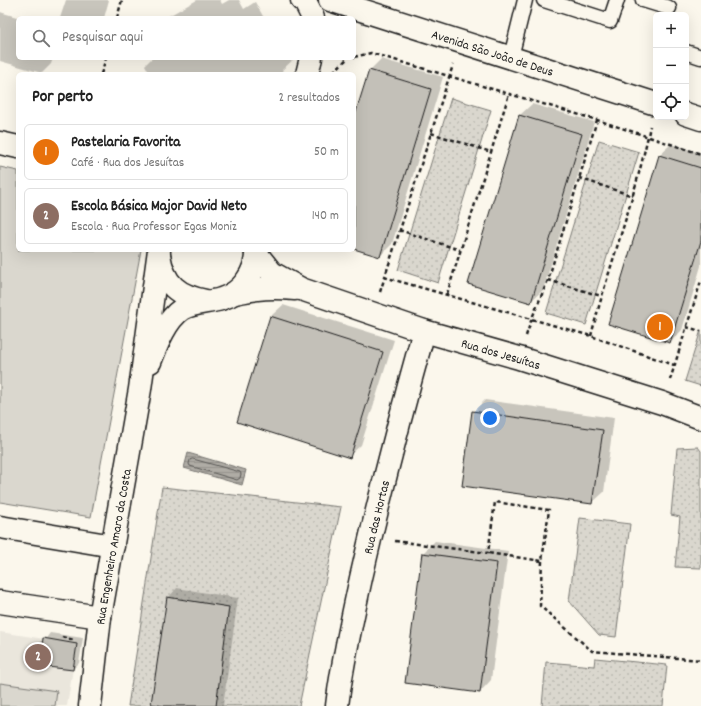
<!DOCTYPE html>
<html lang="pt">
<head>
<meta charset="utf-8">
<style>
  :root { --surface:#fff; --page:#f6f6f6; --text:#222; --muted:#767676; --line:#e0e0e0; --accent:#0b8043 }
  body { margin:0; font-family:Dekko,sans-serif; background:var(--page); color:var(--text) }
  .controls { position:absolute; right:12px; top:12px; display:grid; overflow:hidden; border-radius:6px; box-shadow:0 4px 16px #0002 }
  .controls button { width:36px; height:36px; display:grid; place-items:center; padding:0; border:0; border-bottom:1px solid var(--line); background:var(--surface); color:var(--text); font:20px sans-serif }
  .you { position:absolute; left:490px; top:418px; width:14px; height:14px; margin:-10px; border:3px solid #fff; border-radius:50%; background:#1a73e8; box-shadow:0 0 0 6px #1a73e833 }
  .badge { display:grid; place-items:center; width:26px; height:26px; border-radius:50%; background:var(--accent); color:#fff; font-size:13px; font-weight:700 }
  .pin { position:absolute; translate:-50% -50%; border:2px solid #fff; box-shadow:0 1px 4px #0006 }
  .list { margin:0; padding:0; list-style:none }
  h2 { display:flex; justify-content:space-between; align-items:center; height:52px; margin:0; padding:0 16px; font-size:17px }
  h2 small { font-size:13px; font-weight:400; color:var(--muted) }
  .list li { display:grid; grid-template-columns:26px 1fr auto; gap:12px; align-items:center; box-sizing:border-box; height:56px; margin:0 8px 8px; padding:0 8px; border:1px solid var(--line); border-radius:6px }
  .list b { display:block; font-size:15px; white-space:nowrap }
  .list p { margin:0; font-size:13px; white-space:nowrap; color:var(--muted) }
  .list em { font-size:13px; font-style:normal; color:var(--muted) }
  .icon { flex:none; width:22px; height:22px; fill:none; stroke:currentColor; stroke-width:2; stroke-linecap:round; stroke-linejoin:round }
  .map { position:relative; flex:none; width:701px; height:706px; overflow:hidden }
  .search { position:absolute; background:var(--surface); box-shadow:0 4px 16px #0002; left:16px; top:16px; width:340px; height:44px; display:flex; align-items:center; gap:10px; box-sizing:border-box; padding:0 14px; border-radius:6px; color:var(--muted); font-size:15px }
  .panel { position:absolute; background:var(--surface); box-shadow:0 4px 16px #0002; left:16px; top:72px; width:340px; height:180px; border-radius:6px }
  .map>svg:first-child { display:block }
  .built { fill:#eae6dc }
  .green { fill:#dad7ce; stroke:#7b7a75 }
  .garden { fill:url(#garden-dots); stroke:#7b7a75 }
  .water { fill:url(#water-rules); stroke:#74726e }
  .shadow { fill:#0003 }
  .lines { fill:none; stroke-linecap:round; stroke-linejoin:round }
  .shore { stroke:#575653; stroke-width:1 }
  .building { fill:#c3c0b8; stroke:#1c1c1c }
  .lane-casing { stroke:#1c1c1c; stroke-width:17 }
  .street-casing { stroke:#1c1c1c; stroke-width:25 }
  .secondary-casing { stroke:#1c1c1c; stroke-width:25 }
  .path { stroke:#1c1c1c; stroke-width:2.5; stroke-dasharray:4 3; stroke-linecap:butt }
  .lane { stroke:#fbf7ec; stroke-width:14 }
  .street { stroke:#fbf7ec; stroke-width:22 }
  .secondary { stroke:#fbf7ec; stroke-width:22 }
  .labels { text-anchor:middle; stroke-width:3; stroke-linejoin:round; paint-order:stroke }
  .street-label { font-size:13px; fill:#1c1c1c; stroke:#fbf7ec }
</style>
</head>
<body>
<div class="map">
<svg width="701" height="706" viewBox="0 0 701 706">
  <defs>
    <pattern id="garden-dots" width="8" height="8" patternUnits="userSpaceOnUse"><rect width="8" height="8" fill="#dad7ce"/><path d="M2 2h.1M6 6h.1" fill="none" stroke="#bab8b0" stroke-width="1.8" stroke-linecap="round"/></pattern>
    <pattern id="water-rules" width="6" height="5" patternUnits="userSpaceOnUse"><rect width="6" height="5" fill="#afaca5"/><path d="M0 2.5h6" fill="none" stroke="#96938d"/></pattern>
  </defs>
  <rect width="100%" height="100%" fill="#fbf7ec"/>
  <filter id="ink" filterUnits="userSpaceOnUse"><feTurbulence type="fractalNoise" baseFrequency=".025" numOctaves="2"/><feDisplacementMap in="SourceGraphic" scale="8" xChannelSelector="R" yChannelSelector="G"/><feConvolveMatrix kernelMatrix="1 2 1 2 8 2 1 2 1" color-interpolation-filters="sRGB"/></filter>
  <g filter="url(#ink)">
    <!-- built -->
    <path class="built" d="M 0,632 L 77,644 L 67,706 L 0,706 Z"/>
    <!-- green -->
    <path class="green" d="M 0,167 L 18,171 L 18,250 L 141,250 L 91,517 L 0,502 Z
      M 0,683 L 57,691 L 55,706 L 0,706 Z"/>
    <!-- garden -->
    <path class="garden" d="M 451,98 L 491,110 L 438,283 L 398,270 Z
      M 599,140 L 639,152 L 586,325 L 546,313 Z
      M 701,330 L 701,386 L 685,381 Z
      M 698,447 L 701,451 L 701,568 L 675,567 L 680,517 L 671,515 L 677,448 Z
      M 162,487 L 341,507 L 299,706 L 128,706 Z
      M 580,518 L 630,524 L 616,637 L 599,635 L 569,601 Z
      M 595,658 L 667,665 L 663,706 L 542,706 L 546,662 L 594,666 Z"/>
    <!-- water -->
    <path class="water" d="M 188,453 L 246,470 L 242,485 L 184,468 Z"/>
    <!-- shadow -->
    <path class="shadow" d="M 66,0 L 109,0 L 104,18 L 60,18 Z
      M 197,0 L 220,0 L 222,4 L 229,0 L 239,0 L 244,9 L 255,2 L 264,18 L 165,18 Z
      M 0,12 L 20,18 L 18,18 L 18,58 L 53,58 L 51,64 L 42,73 L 0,61 Z
      M 152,58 L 295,58 L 282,70 L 284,74 L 150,74 L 145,65 Z
      M 381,59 L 443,77 L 392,244 L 380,256 L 354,248 L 354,122 L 370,70 Z
      M 532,104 L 594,122 L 543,290 L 531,301 L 470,283 L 520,115 Z
      M 671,144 L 701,153 L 701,266 L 682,330 L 670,342 L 659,155 Z
      M 283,305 L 394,340 L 361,445 L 349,456 L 271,316 Z
      M 485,400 L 614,418 L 604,492 L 592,503 L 473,412 Z
      M 435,541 L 508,551 L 491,680 L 480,692 L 423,553 Z
      M 177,588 L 238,598 L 223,706 L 169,706 L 168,598 Z
      M 50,633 L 83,638 L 79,663 L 73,669 L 35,647 L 41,641 L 44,641 Z"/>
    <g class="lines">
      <!-- shore -->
      <path class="shore" d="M 193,459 L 240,472 L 241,474 L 240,478 L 237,480 L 190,466 L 189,464 L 190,460 Z"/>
    </g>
    <!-- building -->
    <path class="building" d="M 369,70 L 431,89 L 380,257 L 354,249 L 354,118 Z
      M 519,115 L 582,134 L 531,303 L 468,284 Z
      M 659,155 L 701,168 L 701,241 L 670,343 L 608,324 Z
      M 270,316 L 383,352 L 350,458 L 237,422 Z
      M 472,411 L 603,430 L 592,504 L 462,486 Z
      M 422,553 L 497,563 L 480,693 L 405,683 Z
      M 167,597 L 229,607 L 216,706 L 164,706 L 151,704 Z
      M 43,638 L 77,644 L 73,670 L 31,665 L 34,646 L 42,647 Z"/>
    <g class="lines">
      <!-- lane casing -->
      <g class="lane-casing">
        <path id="lane" d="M 544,0 L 610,21 L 617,0
          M 643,0 L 669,8
          M 686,52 L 701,57
          M 511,57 L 525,0"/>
      </g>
      <!-- street casing -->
      <g class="street-casing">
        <g id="street">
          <path id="s1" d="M 256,253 L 272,273 L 301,289 L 424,331 L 519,358 L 662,403 L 701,418"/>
          <path d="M 235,293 C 259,288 271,287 295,289"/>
          <path d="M 0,527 L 113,546"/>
          <path d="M 0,602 L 100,617"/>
          <path id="s2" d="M 337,706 C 342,663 352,620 361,578 C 380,495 401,413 424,331"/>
        </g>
      </g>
      <!-- secondary casing -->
      <g class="secondary-casing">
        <g id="secondary">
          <path d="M 302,0 L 305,2 L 313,18"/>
          <path id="s3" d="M 330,0 L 656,104"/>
          <path d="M 307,74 L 311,58"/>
          <path d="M 686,114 L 701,119"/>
          <path d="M 0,143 L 18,147"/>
          <path d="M 159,255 C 164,285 178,296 206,301"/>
          <path d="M 150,362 C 157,344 166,320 182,309 C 194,302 209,303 221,299 C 242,293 257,272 256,250"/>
          <path id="s4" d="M 90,706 L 100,617 L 140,389 L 159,250"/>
        </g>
      </g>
      <!-- path -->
      <path class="path" d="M 117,18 L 122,0
        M 354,57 L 371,53 L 597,120 L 701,154
        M 333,72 L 348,58
        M 101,74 L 106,58
        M 431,133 L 491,152
        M 579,178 L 633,196
        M 399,230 L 460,250
        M 384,277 L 591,336 L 674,365
        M 548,280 L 601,296
        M 380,292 L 453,65
        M 447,294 L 509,94
        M 686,327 L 701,331
        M 526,336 L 532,318 L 548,280 L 597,120
        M 591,336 C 609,265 636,197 650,126
        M 670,380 L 701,281
        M 395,541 L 488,553 L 495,502 L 549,510 L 542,561 L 488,553
        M 542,561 L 540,606 L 592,651 L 701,660
        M 62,637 L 74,640"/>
      <!-- lane -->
      <use href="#lane" class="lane"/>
      <!-- street -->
      <use href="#street" class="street"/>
      <!-- secondary -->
      <use href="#secondary" class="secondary"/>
    </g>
  </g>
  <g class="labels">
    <!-- street labels -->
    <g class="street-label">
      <text dy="5" stroke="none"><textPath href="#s3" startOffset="171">Avenida São João de Deus</textPath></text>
      <text dy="5" stroke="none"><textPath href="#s1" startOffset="269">Rua dos Jesuítas</textPath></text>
      <text dy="5" stroke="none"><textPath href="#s2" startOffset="193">Rua das Hortas</textPath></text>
      <text dy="5" stroke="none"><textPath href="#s4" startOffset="161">Rua Engenheiro Amaro da Costa</textPath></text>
    </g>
  </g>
</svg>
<div class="controls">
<button>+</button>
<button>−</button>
<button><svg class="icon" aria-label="locate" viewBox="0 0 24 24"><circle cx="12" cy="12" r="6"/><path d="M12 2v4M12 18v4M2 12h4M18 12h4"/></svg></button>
</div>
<div class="you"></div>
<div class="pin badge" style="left:660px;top:327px;background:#e8710a">1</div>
<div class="pin badge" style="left:38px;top:657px;background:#8d6e63">2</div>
<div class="search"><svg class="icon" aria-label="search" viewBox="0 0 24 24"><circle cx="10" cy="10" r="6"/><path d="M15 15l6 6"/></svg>Pesquisar aqui</div>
<section class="panel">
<h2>Por perto<small>2 resultados</small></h2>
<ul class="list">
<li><span class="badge" style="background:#e8710a">1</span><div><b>Pastelaria Favorita</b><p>Café · Rua dos Jesuítas</p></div><em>50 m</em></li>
<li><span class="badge" style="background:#8d6e63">2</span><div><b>Escola Básica Major David Neto</b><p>Escola · Rua Professor Egas Moniz</p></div><em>140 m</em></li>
</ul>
</section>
</div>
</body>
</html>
